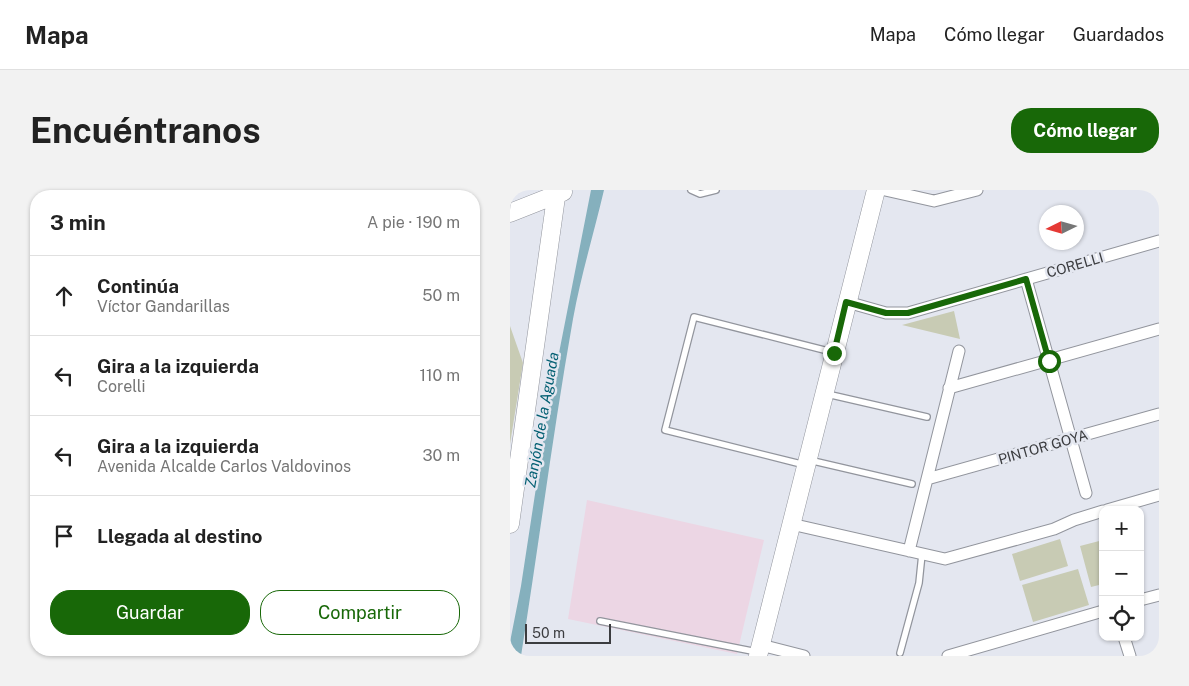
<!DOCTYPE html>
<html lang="es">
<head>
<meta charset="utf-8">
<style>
  :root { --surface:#fff; --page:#f2f2f2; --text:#222; --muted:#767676; --line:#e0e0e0; --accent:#186808 }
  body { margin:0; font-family:"Public Sans",sans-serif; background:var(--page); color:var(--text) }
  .controls { position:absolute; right:15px; bottom:15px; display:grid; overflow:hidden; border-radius:10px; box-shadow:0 1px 4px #0004 }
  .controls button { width:45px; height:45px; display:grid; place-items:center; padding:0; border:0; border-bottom:1px solid var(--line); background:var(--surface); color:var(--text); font:25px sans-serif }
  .compass { position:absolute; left:529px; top:15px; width:45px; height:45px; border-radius:50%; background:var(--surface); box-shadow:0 1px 4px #0004; rotate:265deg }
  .scale { position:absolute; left:15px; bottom:12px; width:86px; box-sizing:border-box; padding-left:5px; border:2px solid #3b3c3f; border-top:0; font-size:14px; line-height:18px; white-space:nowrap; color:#3b3c3f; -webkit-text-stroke:4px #e4e7f0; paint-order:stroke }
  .stop { position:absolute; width:15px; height:15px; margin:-11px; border:4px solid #186808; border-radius:50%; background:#fff }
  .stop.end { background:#186808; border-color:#fff; box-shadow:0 1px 5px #0008 }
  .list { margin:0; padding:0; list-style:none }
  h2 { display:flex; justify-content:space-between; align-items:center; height:65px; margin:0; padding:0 20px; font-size:21px }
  h2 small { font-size:16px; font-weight:400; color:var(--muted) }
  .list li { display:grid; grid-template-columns:32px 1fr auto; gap:15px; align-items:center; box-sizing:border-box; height:80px; padding:0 20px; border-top:1px solid var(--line) }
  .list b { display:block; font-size:19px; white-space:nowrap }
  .list p { margin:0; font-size:16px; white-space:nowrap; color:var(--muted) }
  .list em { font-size:16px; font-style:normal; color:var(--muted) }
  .actions { display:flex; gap:10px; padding:15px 20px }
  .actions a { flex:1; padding:11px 0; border:1px solid var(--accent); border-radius:20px; text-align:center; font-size:18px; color:var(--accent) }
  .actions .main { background:var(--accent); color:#fff }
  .icon { flex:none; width:28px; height:28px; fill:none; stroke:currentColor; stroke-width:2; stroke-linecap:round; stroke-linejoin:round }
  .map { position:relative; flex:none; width:649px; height:466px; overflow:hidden; border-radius:20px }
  header { display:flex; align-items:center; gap:30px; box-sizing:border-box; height:70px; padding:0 25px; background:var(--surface); border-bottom:1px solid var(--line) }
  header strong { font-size:24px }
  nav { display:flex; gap:28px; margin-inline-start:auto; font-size:18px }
  .intro { display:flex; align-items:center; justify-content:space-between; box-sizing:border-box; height:120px; padding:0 30px }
  h1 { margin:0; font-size:35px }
  .button { padding:12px 22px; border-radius:20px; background:var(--accent); color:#fff; font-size:18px; font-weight:700 }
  main { display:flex; gap:30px; padding:0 30px }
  aside { flex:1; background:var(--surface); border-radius:20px; box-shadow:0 1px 4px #0004 }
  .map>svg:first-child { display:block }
  .industrial { fill:#ecd6e4 }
  .green { fill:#c8cbb4 }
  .water { fill:#85b0bd }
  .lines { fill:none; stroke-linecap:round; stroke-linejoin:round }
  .service-casing { stroke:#92959d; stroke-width:8 }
  .minor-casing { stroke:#92959d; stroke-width:13 }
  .primary-casing { stroke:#92959d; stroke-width:19 }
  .service { stroke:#fff; stroke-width:5.5 }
  .minor { stroke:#fff; stroke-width:11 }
  .primary { stroke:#fff; stroke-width:18 }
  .route { stroke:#186808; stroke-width:6 }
  .labels { text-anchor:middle; stroke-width:5; stroke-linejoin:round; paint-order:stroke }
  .street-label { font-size:14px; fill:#3b3c3f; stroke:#e4e7f0 }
  .water-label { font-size:15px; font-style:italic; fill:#025f72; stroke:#e4e7f0 }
</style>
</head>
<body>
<header>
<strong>Mapa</strong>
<nav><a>Mapa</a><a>Cómo llegar</a><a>Guardados</a></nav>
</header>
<div class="intro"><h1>Encuéntranos</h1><a class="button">Cómo llegar</a></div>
<main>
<aside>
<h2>3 min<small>A pie · 190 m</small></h2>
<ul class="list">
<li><svg class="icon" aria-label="ahead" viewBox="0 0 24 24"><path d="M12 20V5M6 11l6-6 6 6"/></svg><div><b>Continúa</b><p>Víctor Gandarillas</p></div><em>50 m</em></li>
<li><svg class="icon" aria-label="left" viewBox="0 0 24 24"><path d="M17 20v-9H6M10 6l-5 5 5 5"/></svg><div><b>Gira a la izquierda</b><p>Corelli</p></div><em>110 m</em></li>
<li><svg class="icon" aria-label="left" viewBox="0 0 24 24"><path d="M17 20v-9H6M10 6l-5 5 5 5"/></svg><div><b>Gira a la izquierda</b><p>Avenida Alcalde Carlos Valdovinos</p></div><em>30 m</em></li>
<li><svg class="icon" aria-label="arrive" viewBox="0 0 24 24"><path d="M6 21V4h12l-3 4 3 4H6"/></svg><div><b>Llegada al destino</b></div></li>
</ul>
<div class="actions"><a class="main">Guardar</a><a>Compartir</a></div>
</aside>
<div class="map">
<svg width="649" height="466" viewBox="0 0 649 466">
  <rect width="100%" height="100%" fill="#e4e7f0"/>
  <!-- industrial -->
  <path class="industrial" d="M 77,310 L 254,350 L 227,464 L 58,429 Z"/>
  <!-- green -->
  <path class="green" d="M 444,121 L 450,149 L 392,135 Z
    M 0,136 L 13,173 L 0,254 Z
    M 550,349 L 558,376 L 510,391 L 502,364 Z
    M 593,350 L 593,394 L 581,397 L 570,356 Z
    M 568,379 L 579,415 L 523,432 L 512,395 Z"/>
  <!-- water -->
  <path class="water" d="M 81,0 L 94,0 C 84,43 71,85 63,129 C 43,241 29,354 11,466 L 0,466 L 0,452 L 11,396 L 38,219 Z"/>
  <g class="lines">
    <!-- service casing -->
    <g class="service-casing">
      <path id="service" d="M 181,0 L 190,4 L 206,0
        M 317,204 L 417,227
        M 299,270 L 402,294
        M 295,275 L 155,240 L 184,127 L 322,162
        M 90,431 L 247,462
        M 390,463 L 409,393 L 412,364"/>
    </g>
    <!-- minor casing -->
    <g class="minor-casing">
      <path id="minor" d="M 375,0 L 424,11 L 467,0
        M 516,89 L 576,303
        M 337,112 L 376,123 L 398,123 L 649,51
        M 439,198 L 649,139
        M 417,289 L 649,224
        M 597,320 L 649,305
        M 281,334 L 435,369 L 544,339 L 564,330 L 593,321
        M 399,361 L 449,161
        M 630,410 L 649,405
        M 614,447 L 620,466
        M 251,455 L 294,466
        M 438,466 L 593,421"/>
    </g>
    <!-- primary casing -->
    <g class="primary-casing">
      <path id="primary" d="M 0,23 L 53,2
        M 0,334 L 47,0
        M 248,466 L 366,0"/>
    </g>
    <!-- service -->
    <use href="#service" class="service"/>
    <!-- minor -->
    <use href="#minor" class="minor"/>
    <!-- primary -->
    <use href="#primary" class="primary"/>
  </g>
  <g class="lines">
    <!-- route -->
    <path class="route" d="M 324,163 L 336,112 L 376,123 L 398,123 L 516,89 L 539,171"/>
  </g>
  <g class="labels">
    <!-- street labels -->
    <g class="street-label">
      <text transform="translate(565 75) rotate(-16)" y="5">CORELLI</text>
      <text transform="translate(533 257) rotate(-16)" y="5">PINTOR GOYA</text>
    </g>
    <!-- water labels -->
    <g class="water-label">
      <text transform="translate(32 230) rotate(-80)" y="5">Zanjón de la Aguada</text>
    </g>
  </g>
</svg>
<div class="controls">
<button>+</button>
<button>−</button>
<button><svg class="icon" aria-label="locate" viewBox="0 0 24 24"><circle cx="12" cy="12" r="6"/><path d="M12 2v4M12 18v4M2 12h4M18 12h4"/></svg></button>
</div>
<svg class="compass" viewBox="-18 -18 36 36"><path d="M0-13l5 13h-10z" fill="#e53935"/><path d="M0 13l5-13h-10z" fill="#767676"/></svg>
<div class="scale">50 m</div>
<div class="stop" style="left:539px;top:171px"></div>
<div class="stop end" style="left:324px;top:163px"></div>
</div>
</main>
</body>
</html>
